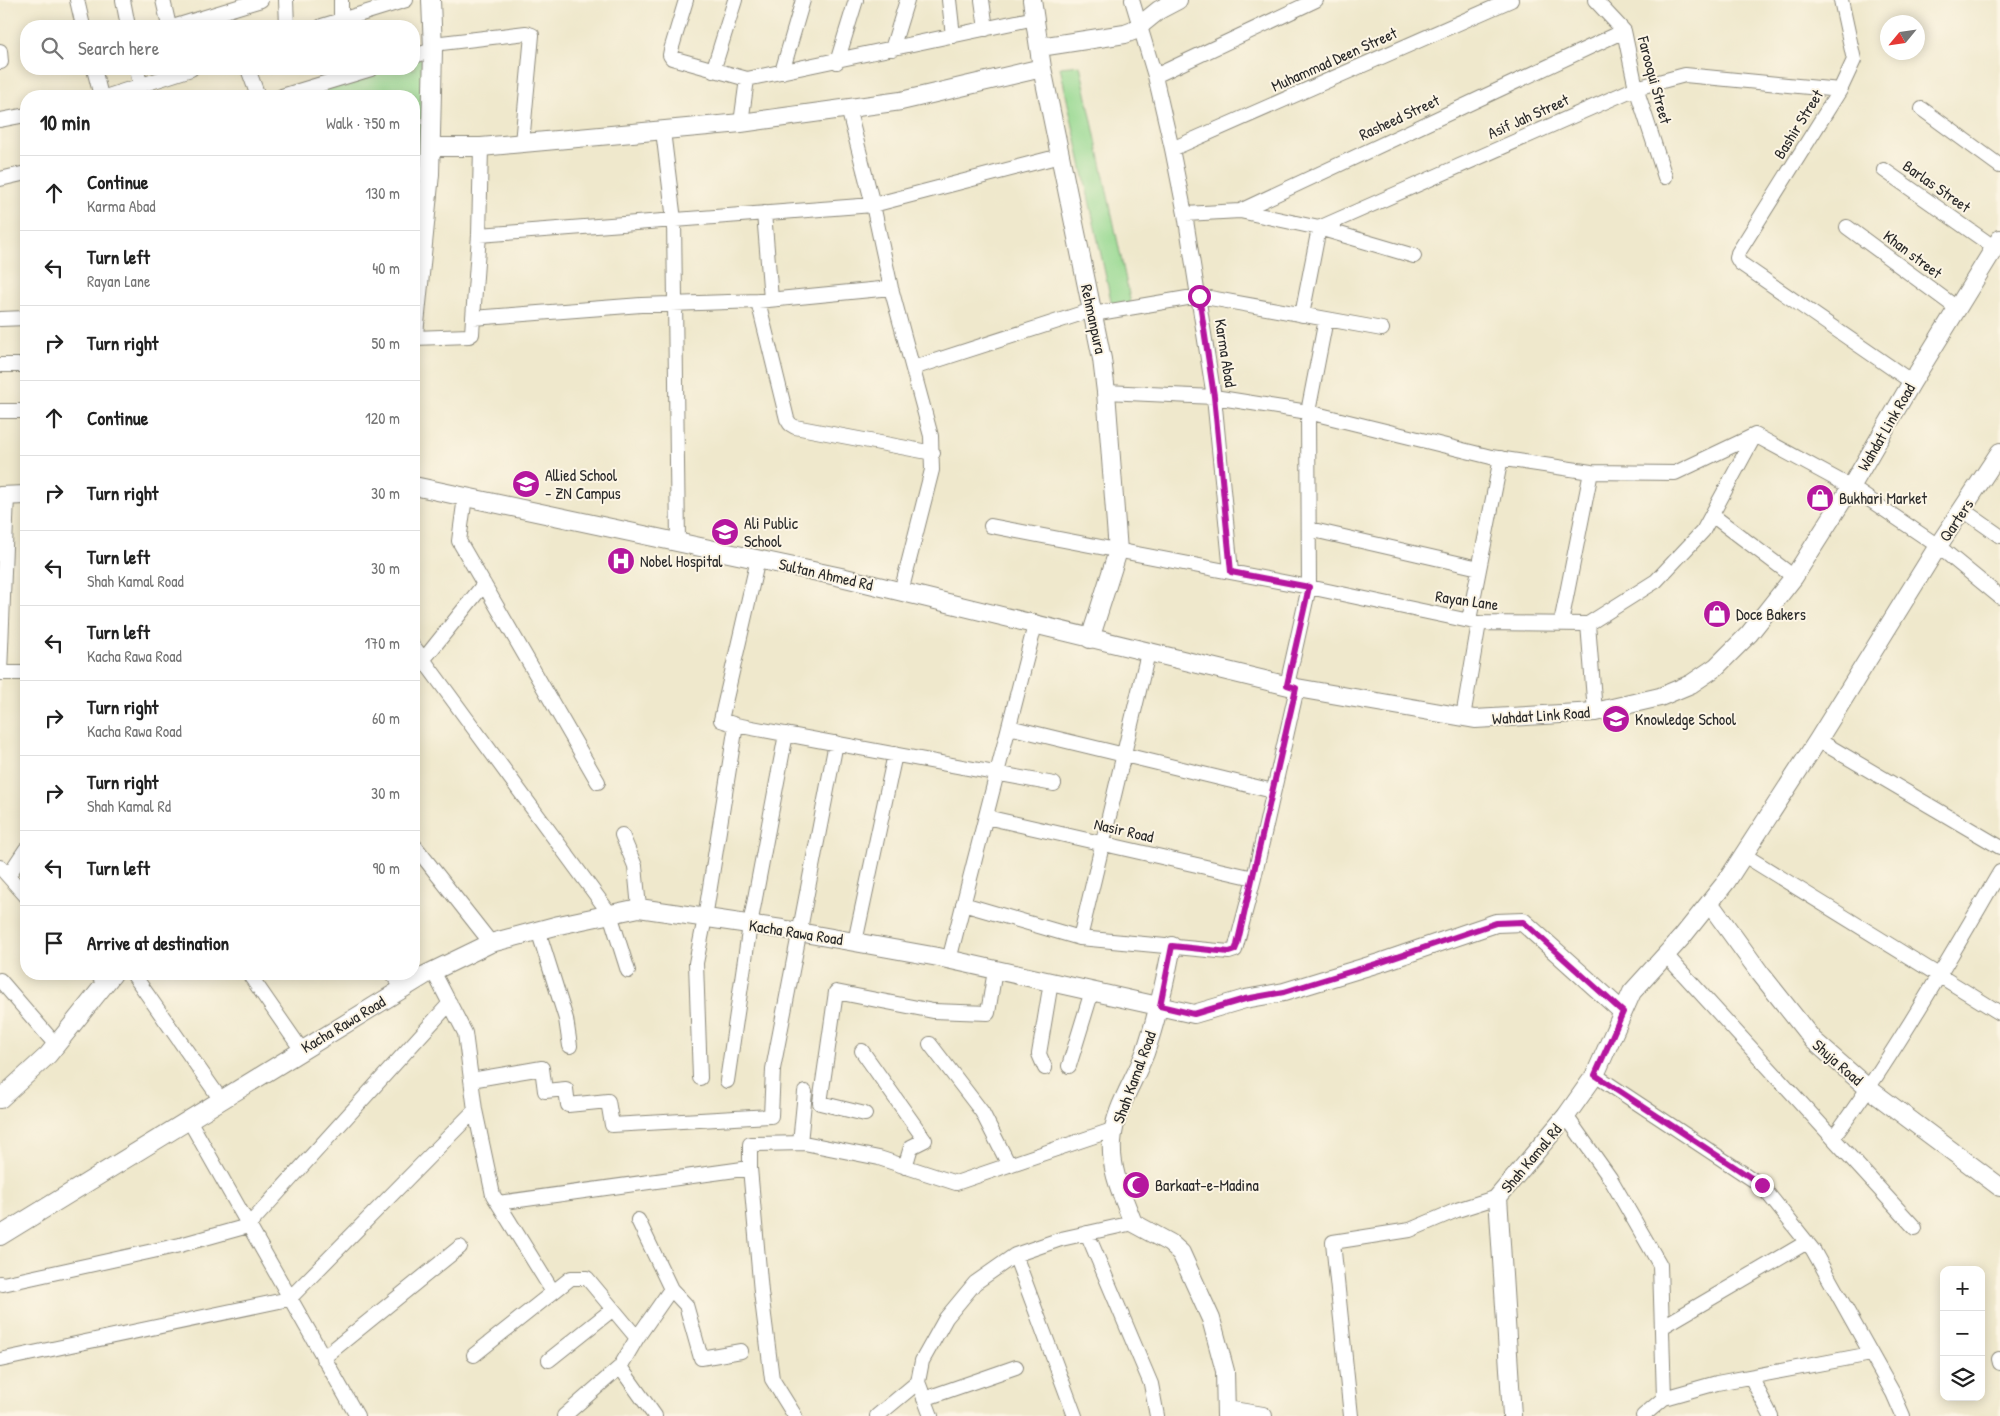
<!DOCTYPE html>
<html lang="en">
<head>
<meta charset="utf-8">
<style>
  :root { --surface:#fff; --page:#f6f6f6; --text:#222; --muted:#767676; --line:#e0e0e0 }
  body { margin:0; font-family:"Patrick Hand",sans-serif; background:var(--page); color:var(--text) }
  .controls { position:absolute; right:15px; bottom:15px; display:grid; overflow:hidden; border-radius:10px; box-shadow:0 2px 12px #0003 }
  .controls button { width:45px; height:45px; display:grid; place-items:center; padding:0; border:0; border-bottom:1px solid var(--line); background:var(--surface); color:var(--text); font:25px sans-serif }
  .compass { position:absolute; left:1880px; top:15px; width:45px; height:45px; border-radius:50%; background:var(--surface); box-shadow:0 2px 12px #0003; rotate:241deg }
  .stop { position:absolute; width:15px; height:15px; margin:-11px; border:4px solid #b5179e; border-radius:50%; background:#fff }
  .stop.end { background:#b5179e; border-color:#fff; box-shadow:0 1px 5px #0008 }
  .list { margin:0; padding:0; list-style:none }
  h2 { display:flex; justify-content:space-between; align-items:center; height:65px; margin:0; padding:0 20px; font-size:21px }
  h2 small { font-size:16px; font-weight:400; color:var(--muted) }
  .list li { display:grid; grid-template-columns:32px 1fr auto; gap:15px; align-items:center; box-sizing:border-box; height:75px; padding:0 20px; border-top:1px solid var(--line) }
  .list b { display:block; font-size:19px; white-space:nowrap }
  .list p { margin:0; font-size:16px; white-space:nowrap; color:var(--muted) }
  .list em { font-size:16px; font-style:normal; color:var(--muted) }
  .icon { flex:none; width:28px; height:28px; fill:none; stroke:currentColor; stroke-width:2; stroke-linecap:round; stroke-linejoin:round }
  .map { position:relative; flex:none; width:2000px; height:1416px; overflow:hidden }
  .search { position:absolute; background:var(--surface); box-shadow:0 2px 12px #0003; left:20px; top:20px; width:400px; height:55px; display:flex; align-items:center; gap:12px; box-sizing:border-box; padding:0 18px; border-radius:20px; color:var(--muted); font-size:19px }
  .panel { position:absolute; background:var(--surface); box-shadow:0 2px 12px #0003; left:20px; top:90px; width:400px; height:890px; border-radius:20px }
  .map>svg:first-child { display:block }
  .green { fill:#95d890; stroke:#60825e }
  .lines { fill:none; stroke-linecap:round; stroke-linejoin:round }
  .minor-casing { stroke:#8d8a7c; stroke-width:16 }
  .tertiary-casing { stroke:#8d8a7c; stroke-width:20 }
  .minor { stroke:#fff; stroke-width:14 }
  .tertiary { stroke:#fff; stroke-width:18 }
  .route { stroke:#b5179e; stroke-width:6 }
  .labels { text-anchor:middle; stroke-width:4; stroke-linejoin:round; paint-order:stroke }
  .street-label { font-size:16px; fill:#2b2b2b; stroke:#fcf5e5 }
  .poi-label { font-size:16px; fill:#2b2b2b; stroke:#fcf5e5; text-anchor:start }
</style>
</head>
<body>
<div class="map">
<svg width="2000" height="1416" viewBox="0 0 2000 1416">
  <rect width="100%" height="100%" fill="#fcf5e5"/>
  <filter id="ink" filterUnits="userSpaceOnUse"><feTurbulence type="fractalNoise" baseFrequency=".02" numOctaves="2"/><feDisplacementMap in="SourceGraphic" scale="10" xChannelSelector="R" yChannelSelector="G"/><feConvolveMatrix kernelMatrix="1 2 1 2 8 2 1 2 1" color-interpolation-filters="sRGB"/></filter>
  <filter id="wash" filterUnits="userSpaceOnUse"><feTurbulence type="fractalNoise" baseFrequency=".0096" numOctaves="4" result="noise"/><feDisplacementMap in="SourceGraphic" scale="20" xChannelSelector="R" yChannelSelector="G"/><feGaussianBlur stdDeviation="1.12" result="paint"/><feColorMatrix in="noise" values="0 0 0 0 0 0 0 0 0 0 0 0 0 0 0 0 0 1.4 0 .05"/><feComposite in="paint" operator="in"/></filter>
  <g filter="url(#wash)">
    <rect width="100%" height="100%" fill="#efe8cc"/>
    <!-- green -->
    <path class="green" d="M 433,50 L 430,174 L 414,173 L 414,96 L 288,96 L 371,69 L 414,69 L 414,56 Z
      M 1080,65 L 1131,304 L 1112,305 L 1060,67 Z"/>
  </g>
  <g filter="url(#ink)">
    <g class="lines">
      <!-- minor casing -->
      <g class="minor-casing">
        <path id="minor" d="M 77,0 L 83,26
          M 123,0 L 128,26
          M 163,0 L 169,26
          M 286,0 L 287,26
          M 341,0 L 341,20
          M 686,0 L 671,50 L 670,55 L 672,58 L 747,79 L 1035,18
          M 949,0 L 953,36
          M 982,0 L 986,29
          M 1132,0 L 1155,76 L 1172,149 L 1185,214 L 1214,397 L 1231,572
          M 1595,0 L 1624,31 L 1636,88 L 1665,177
          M 1841,0 L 1854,60 L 1840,90 L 1738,253 L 1737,258 L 1740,263 L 1912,382
          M 176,26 L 261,0
          M 322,26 L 406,0
          M 433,44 L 526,33 L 532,35 L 522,143
          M 892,49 L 907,0
          M 0,51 L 1,62
          M 414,56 L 433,50
          M 837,62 L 856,0
          M 94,69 L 101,96
          M 137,69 L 140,85
          M 248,69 L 258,96
          M 713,71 L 735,0
          M 782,72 L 803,0
          M 1155,76 L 1316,0
          M 108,96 L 191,69
          M 282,96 L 371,69
          M 848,108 L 873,205 L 891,288 L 931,436 L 932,470 L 901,592
          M 1922,109 L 2000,166
          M 0,120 L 26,115
          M 741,123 L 747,79
          M 663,131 L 674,220 L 678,542
          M 481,147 L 479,235 L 473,318 L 641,305 L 758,301 L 891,288
          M 1172,149 L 1511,0
          M 1884,170 L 1995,248
          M 414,173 L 430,174
          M 0,179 L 26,173
          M 1240,211 L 1319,228 L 1636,88 L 1685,75 L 1840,90
          M 764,213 L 771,299
          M 1185,214 L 1240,211 L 1624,31
          M 1847,227 L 1958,309
          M 479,235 L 873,205 L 1060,156
          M 758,301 L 787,419 L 790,424 L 795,427 L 933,453
          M 1093,314 L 1199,296 L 1382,329
          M 1302,315 L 1319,228 L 1414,256
          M 0,319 L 26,318
          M 414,338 L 469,336 L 472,334 L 473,318
          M 0,365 L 26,365
          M 913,368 L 1092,310
          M 1106,392 L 1214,397 L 1308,412 L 1491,457 L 1591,472 L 1675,473 L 1755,435 L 1851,487 L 1938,546 L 2000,597
          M 0,411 L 26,411
          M 465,497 L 459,541 L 598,782
          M 1963,510 L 2000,536
          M 1712,515 L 1794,577
          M 991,526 L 1309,587 L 1479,623 L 1588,624 L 1656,581 L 1703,531 L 1755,435
          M 1309,529 L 1479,568
          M 1469,620 L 1501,458
          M 1561,623 L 1591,472
          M 1588,624 L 1595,712
          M 414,647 L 610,914 L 628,971
          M 424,659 L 484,584
          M 0,673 L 7,496
          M 0,673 L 26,673
          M 1287,685 L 1309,587 L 1308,412 L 1326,319
          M 1463,717 L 1479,623
          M 736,725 L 1054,784
          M 1009,727 L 1273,791
          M 1818,740 L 2000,847
          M 986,817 L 1254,878
          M 622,835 L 635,866 L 639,908
          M 414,845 L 491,943
          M 1744,855 L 2000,1013
          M 0,867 L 26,896
          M 8,876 L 26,849
          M 963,904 L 1080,938 L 1229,952 L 1235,950 L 1254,878 L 1297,688
          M 538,930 L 566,1019 L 570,1046
          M 1080,938 L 1148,653
          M 855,942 L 895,754
          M 1666,955 L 1915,1228
          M 949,960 L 1035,625
          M 433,971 L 465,1033 L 475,1110 L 493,1195 L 553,1292
          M 97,974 L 106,984
          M 133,974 L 221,1100
          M 249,974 L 301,1049
          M 392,974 L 403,988
          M 0,980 L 56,1045
          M 930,1044 L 982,1112 L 1009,1165
          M 862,1051 L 925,1140 L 911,1147 L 905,1167
          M 1069,1066 L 1092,991
          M 1045,1068 L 1039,1054 L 1051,982
          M 1595,1075 L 1761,1185 L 1813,1250 L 1893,1393 L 1903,1416
          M 700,1078 L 696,963 L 705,918 L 736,725 L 721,720 L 758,559
          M 471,1080 L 542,1068 L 545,1091 L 566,1089 L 568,1105 L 608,1101 L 612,1125 L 771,1116 L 773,1069 L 836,743
          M 727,1081 L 750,925 L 786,734
          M 865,1114 L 820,1103 L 836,992 L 933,1011 L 988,1013 L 995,970
          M 1566,1116 L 1610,1178 L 1660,1265 L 1664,1398
          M 189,1120 L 357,1416
          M 1833,1138 C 1895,1054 1947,962 2000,872
          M 800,1143 L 805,1092
          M 498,1203 L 750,1168
          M 1087,1233 L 1151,1384 L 1157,1416
          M 1015,1255 L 1075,1416
          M 0,1283 L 3,1284 L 180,1245 L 248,1226 L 450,1003
          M 671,1289 L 686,1305 L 701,1358 L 741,1351
          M 1662,1327 L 1807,1242
          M 474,1355 L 571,1278 L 587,1278 L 637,1338
          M 323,1358 L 460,1247
          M 1999,1359 L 2000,1363
          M 0,1360 L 289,1299 L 475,1110
          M 549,1360 L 613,1309
          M 620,1367 L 655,1416
          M 1751,1377 L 1771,1416
          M 924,1399 L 1016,1367
          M 564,1416 L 620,1367 L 637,1338 L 671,1289 L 638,1220
          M 795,1416 L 772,1379 L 761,1292 L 750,1168 L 750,1144 L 804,1143 L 879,1158 L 956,1183 L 1115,1129
          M 877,1416 L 918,1382
          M 931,1416 L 918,1382 L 922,1361 L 946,1318 L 975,1283 L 1015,1255 L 1061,1239 L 1133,1223
          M 1351,1416 L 1333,1242 L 1410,1230 L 1457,1210 L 1498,1197
          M 1643,1416 L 1664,1398 L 1717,1383 L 1871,1354"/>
      </g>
      <!-- tertiary casing -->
      <g class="tertiary-casing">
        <path id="tertiary" d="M 1032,0 L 1042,68 L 1102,359 L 1106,392 L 1118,551 L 1090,639
          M 1040,47 L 1125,34 L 1133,31 L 1159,10 L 1178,0
          M 431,147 L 481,147 L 741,123 L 901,101 L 1042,68
          M 414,334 L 430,174 L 433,50 L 431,0
          M 414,486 L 841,577 L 1297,688 L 1475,719 L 1595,712 L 1660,697 L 1691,684 L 1716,667 L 1749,634 L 1794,577 L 1851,487 L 1912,382 L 2000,239
          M 0,496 L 26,495
          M 1710,904 L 1760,973 L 1813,1040 L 1869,1089 L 2000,1187
          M 1172,946 C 1165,982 1157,1018 1145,1053 C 1134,1082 1114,1110 1112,1142 C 1110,1171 1123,1196 1133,1223 L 1170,1243 L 1181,1253 L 1211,1319 L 1225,1371 L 1226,1416
          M 0,1099 L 48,1055 L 113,974
          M 0,1236 L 425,975 L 491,943 L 559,925 L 639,908 L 782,929 L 938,957 L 1194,1014 L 1245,999 L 1284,992 L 1382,962 L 1496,923 L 1523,922 L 1623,1012
          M 1227,1410 L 1263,1416
          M 1512,1416 L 1498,1197 L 1566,1116 L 1595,1075 L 1632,992 L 1682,937 L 1726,882 L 1818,740 L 1938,546 L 2000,452"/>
      </g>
      <!-- minor -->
      <use href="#minor" class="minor"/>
      <!-- tertiary -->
      <use href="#tertiary" class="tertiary"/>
    </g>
  </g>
  <g class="lines" filter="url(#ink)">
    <!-- route -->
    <path class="route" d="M 1199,296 L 1214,396 L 1231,572 L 1309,587 L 1287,685 L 1296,688 L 1237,945 L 1235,950 L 1229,952 L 1172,946 L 1160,1006 L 1194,1014 L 1245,999 L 1284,992 L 1382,962 L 1496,923 L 1523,922 L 1623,1012 L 1595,1075 L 1762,1185"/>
  </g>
  <!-- icons -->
  <defs>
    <g id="school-disc" transform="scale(1.4375)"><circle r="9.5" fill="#b5179e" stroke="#fcf5e5"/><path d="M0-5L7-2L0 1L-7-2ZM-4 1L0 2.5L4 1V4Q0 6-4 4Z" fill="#fff"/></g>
    <g id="shop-disc" transform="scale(1.4375)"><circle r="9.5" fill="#b5179e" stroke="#fcf5e5"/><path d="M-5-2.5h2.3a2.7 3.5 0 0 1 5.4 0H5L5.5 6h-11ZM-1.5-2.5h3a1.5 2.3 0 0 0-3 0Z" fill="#fff"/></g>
    <g id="hospital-disc" transform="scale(1.4375)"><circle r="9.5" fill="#b5179e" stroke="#fcf5e5"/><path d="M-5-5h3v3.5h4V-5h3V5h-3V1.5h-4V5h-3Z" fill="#fff"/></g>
    <g id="mosque-disc" transform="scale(1.4375)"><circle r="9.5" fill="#b5179e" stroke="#fcf5e5"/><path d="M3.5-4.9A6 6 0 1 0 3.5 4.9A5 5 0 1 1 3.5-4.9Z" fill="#fff"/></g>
  </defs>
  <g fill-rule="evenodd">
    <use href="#school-disc" x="526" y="484"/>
    <use href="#shop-disc" x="1820" y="498"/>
    <use href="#school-disc" x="725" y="532"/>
    <use href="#hospital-disc" x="621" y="561"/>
    <use href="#shop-disc" x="1717" y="614"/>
    <use href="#school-disc" x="1616" y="719"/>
    <use href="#mosque-disc" x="1136" y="1185"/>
  </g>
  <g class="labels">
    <!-- street labels -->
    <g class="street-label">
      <text transform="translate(1334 59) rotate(-24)" y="6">Muhammad Deen Street</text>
      <text transform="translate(1655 80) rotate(75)" y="6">Farooqui Street</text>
      <text transform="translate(1528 116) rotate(-24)" y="6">Asif Jah Street</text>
      <text transform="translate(1399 117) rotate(-25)" y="6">Rasheed Street</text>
      <text transform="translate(1798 124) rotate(-58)" y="6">Bashir Street</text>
      <text transform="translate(1937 186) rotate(35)" y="6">Barlas Street</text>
      <text transform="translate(1913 254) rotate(37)" y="6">Khan street</text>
      <text transform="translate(1094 319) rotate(78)" y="6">Rehmanpura</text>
      <text transform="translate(1226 353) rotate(81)" y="6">Karma Abad</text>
      <text transform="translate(1886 427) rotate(-60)" y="6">Wahdat Link Road</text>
      <text transform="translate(1956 520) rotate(-56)" y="6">Qarters</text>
      <text transform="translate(826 574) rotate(13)" y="6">Sultan Ahmed Rd</text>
      <text transform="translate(1467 600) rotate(8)" y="6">Rayan Lane</text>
      <text transform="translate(1541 715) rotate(-4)" y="6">Wahdat Link Road</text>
      <text transform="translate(1124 830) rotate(13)" y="6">Nasir Road</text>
      <text transform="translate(796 932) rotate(9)" y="6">Kacha Rawa Road</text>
      <text transform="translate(343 1024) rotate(-31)" y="6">Kacha Rawa Road</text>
      <text transform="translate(1838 1062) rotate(41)" y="6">Shuja Road</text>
      <text transform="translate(1134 1077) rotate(-70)" y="6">Shah Kamal Road</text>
      <text transform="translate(1531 1158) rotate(-50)" y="6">Shah Kamal Rd</text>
    </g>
    <!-- poi labels -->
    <g class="poi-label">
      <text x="545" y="481">Allied School<tspan x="545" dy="18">- ZN Campus</tspan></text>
      <text x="1839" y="504">Bukhari Market</text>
      <text x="744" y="529">Ali Public<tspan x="744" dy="18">School</tspan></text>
      <text x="640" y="567">Nobel Hospital</text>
      <text x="1736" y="620">Doce Bakers</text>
      <text x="1635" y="725">Knowledge School</text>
      <text x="1155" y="1191">Barkaat-e-Madina</text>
    </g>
  </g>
</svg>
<div class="controls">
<button>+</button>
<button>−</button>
<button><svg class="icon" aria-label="layers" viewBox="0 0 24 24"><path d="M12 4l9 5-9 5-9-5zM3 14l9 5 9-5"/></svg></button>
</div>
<svg class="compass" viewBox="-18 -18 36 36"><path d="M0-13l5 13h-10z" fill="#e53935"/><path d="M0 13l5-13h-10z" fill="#767676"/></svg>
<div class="stop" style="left:1199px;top:296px"></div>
<div class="stop end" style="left:1762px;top:1185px"></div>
<div class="search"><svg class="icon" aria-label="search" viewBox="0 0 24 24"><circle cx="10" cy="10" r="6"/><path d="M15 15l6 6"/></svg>Search here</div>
<section class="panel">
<h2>10 min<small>Walk · 750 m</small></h2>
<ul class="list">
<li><svg class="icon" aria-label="ahead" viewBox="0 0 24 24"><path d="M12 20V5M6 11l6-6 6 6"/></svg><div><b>Continue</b><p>Karma Abad</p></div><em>130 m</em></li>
<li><svg class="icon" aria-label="left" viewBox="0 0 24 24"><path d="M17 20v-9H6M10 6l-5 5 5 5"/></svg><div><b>Turn left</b><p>Rayan Lane</p></div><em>40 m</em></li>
<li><svg class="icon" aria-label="right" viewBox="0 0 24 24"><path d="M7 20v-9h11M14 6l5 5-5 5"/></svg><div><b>Turn right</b></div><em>50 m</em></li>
<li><svg class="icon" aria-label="ahead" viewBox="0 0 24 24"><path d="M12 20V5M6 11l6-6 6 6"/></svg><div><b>Continue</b></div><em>120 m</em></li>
<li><svg class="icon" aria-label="right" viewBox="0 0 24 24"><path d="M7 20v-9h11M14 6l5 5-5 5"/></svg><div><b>Turn right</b></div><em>30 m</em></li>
<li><svg class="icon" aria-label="left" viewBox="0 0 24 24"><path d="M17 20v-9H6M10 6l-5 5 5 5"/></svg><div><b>Turn left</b><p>Shah Kamal Road</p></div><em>30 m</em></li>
<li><svg class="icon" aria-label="left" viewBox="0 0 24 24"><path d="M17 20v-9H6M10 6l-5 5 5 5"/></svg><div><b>Turn left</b><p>Kacha Rawa Road</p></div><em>170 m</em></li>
<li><svg class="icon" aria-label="right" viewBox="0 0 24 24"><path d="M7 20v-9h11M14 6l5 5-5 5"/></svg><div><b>Turn right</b><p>Kacha Rawa Road</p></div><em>60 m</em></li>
<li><svg class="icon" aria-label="right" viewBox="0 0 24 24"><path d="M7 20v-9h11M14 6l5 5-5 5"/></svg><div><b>Turn right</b><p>Shah Kamal Rd</p></div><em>30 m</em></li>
<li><svg class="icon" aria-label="left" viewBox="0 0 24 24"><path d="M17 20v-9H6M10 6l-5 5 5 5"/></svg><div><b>Turn left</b></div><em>90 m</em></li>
<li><svg class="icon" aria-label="arrive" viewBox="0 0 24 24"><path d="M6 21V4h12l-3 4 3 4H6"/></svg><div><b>Arrive at destination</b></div></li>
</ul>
</section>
</div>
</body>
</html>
